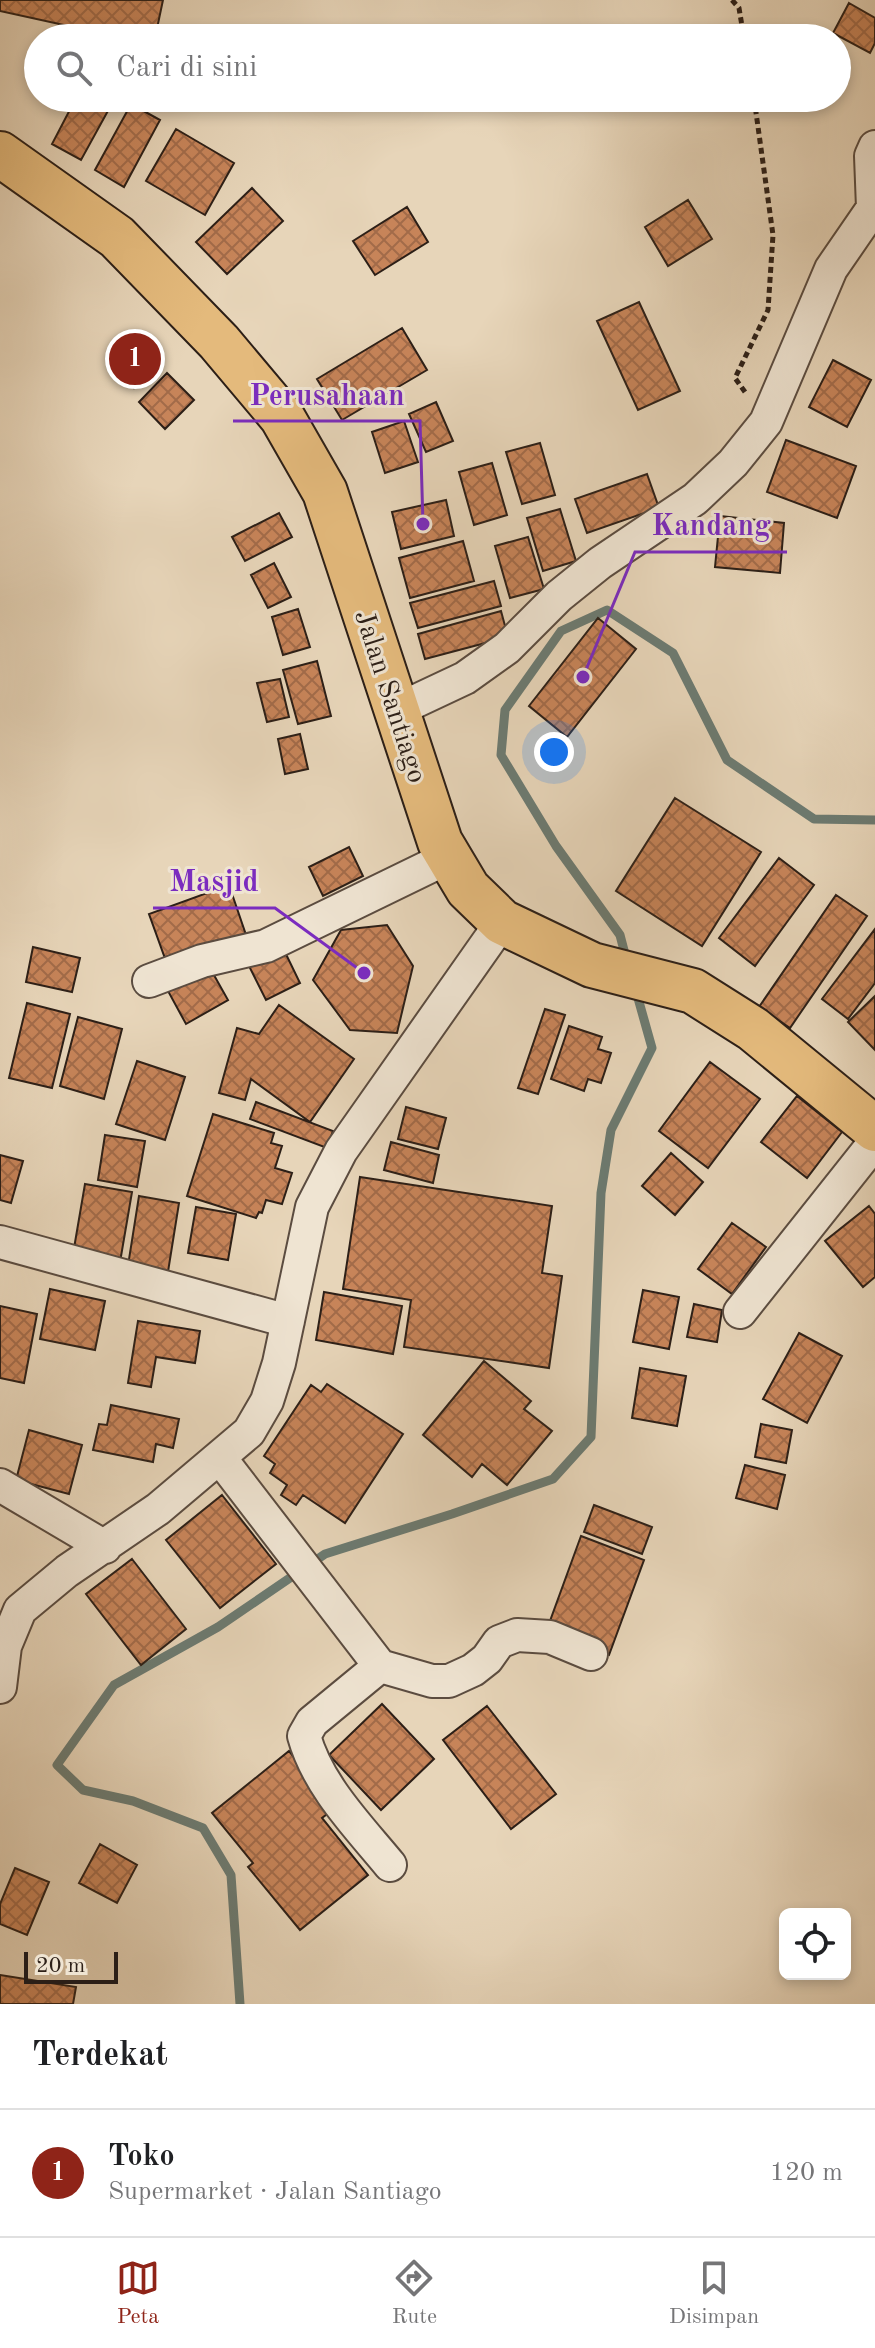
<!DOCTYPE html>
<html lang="id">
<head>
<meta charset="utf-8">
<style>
  :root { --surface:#fff; --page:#f2f2f2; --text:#202124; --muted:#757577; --line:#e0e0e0; --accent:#8f2418 }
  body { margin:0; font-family:"Old Standard TT",serif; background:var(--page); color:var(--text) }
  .controls { position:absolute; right:24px; bottom:24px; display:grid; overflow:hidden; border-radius:12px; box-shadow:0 4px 12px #0003 }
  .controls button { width:72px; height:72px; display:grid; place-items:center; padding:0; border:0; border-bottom:2px solid var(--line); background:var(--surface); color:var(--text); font:40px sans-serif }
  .scale { position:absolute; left:24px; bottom:20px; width:94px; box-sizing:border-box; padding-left:8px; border:4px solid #2c1f17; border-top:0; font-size:22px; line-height:28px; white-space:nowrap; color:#2c1f17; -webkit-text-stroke:6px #efe4d2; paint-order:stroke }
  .you { position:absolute; left:554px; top:752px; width:28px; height:28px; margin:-20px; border:6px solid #fff; border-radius:50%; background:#1a73e8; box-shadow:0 0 0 12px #1a73e833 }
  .badge { display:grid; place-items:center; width:52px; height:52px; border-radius:50%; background:var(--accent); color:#fff; font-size:26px; font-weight:700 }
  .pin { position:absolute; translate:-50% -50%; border:4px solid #fff; box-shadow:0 2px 8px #0006 }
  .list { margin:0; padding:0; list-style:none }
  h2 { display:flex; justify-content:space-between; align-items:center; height:104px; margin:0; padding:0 32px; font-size:34px }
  h2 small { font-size:26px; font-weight:400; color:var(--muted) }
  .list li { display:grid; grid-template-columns:52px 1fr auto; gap:24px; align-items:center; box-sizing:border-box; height:128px; padding:0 32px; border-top:2px solid var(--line) }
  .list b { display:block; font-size:30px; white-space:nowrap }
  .list p { margin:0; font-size:26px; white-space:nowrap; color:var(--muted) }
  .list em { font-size:26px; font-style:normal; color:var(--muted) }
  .icon { flex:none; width:44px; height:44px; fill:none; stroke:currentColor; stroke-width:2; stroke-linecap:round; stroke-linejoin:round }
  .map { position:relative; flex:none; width:875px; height:2004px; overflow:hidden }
  .search { position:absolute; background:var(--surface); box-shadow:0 4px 12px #0003; left:24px; right:24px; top:24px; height:88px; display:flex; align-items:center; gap:20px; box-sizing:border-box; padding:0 28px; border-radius:44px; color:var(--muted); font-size:30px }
  .sheet { height:232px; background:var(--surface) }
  nav { display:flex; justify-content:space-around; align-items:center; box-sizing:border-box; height:112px; border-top:2px solid var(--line); background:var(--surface); font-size:22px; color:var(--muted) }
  nav a { display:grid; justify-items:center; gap:4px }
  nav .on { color:var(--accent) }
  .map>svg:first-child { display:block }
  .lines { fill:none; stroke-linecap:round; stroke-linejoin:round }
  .stream { stroke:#6c7b72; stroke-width:9 }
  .building { fill:url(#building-cross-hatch); stroke:#2c1f17; stroke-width:2 }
  .minor-casing { stroke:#5b4c40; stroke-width:36 }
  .trunk-casing { stroke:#2c1f17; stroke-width:48 }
  .path { stroke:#2c1f17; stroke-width:5; stroke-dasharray:6 4; stroke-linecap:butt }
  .minor { stroke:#efe4d2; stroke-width:32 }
  .trunk { stroke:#e4ba7c; stroke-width:44 }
  .labels { text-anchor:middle; stroke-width:6; stroke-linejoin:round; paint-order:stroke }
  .street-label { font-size:28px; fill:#2c1f17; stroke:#efe4d2 }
  .leader { fill:none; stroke:#7b2cbf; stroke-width:3 }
  .callout-dot { fill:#7b2cbf; stroke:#efe4d2; stroke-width:3 }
  .callout-label { font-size:30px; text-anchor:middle; font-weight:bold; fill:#7b2cbf; stroke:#efe4d2; stroke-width:6; stroke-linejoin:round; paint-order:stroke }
</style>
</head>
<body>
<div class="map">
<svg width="875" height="2004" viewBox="0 0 875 2004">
  <defs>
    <pattern id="building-cross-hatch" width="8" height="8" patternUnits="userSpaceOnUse" patternTransform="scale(2)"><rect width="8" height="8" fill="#c78459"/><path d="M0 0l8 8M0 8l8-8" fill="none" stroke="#a26b49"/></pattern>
  </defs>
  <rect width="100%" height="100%" fill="#e7d5b9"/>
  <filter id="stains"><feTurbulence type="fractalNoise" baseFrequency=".0025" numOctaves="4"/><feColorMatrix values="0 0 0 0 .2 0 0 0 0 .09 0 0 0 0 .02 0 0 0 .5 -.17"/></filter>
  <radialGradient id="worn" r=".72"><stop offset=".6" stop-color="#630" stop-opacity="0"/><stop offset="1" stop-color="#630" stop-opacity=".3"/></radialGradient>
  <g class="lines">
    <!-- stream -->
    <path class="stream" d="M 627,962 L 620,935 L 556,846 L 501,755 L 505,710 L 561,631 L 607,610 L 673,653 L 727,760 L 814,819 L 875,820
      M 240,2004 L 231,1875 L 203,1828 L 133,1801 L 83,1790 L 57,1765 L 114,1685 L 218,1627 L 325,1554 L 452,1514 L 553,1479 L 591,1437 L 601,1193 L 611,1130 L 652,1048 L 636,991"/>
  </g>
  <!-- building -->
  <path class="building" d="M 0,0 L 163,0 L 155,38 L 123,38 L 0,11 Z
    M 849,3 L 875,18 L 875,43 L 870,53 L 833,33 Z
    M 76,98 L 115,98 L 81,160 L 52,144 Z
    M 131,104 L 160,120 L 124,187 L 95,170 Z
    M 176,129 L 234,163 L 205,215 L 146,181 Z
    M 252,188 L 283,221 L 227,274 L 196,242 Z
    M 688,200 L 712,239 L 668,266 L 645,227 Z
    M 407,207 L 428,242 L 375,275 L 353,241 Z
    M 639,302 L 680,391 L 638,410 L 597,321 Z
    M 402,328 L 427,370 L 342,420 L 317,379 Z
    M 136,331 L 163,359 L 134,388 L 107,360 Z
    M 833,360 L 871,380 L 847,427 L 809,407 Z
    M 167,373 L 194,400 L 165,429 L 139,402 Z
    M 436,402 L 453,441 L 426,452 L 409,414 Z
    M 404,421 L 418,462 L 385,473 L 372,432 Z
    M 786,440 L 856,466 L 837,518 L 767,492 Z
    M 540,443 L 555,495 L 522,504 L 506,452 Z
    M 492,463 L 507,515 L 474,525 L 459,472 Z
    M 647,474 L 659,508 L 587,533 L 575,499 Z
    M 446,500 L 454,536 L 401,549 L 392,512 Z
    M 560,509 L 576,561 L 543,571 L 527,518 Z
    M 279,513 L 292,537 L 245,561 L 232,537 Z
    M 720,516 L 784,523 L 780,573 L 715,567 Z
    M 528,537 L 544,589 L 510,598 L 495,546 Z
    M 463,541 L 474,581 L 410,598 L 399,558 Z
    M 274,563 L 291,597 L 268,608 L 251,575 Z
    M 494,581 L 501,606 L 418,628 L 410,603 Z
    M 298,609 L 310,647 L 283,655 L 272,617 Z
    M 501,611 L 508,637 L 425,659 L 418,634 Z
    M 598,618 L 636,649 L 567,737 L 529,706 Z
    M 317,661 L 331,716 L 298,724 L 283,670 Z
    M 280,679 L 289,717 L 267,722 L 257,683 Z
    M 300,734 L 308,769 L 285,774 L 278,739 Z
    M 675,798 L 761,852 L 702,946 L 616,891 Z
    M 349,847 L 363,876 L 323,896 L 309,867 Z
    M 779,858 L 814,885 L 755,966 L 719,938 Z
    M 229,885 L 246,935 L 167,964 L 149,914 Z
    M 836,895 L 867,916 L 790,1028 L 759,1007 Z
    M 387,925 L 413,966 L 397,1033 L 350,1030 L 313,980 L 341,930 Z
    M 875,929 L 875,983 L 848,1019 L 822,999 Z
    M 33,947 L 80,958 L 72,992 L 26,982 Z
    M 283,948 L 300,983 L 266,1000 L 249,966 Z
    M 210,968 L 228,1000 L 186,1024 L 168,991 Z
    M 875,996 L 875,1050 L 848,1022 Z
    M 27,1003 L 70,1014 L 52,1088 L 9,1078 Z
    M 279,1005 L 354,1059 L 310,1122 L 251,1079 L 245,1100 L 219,1093 L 237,1028 L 259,1034 Z
    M 545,1009 L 565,1015 L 538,1094 L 518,1088 Z
    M 78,1017 L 122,1029 L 104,1099 L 60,1086 Z
    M 569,1026 L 602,1037 L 598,1049 L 611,1053 L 601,1083 L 588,1079 L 584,1091 L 551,1079 Z
    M 137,1061 L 185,1077 L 165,1140 L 116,1124 Z
    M 710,1062 L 760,1099 L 708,1168 L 659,1131 Z
    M 797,1096 L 842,1132 L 807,1178 L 761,1142 Z
    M 256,1102 L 333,1131 L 327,1148 L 250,1119 Z
    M 406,1107 L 446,1118 L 438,1149 L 398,1139 Z
    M 213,1114 L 274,1133 L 271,1143 L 282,1146 L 275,1168 L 292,1173 L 282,1204 L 266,1200 L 262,1213 L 259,1212 L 256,1218 L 187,1196 Z
    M 105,1135 L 145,1141 L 137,1187 L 98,1180 Z
    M 391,1142 L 439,1155 L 433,1183 L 384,1170 Z
    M 671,1153 L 703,1182 L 675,1215 L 642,1186 Z
    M 0,1155 L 23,1161 L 11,1203 L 0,1200 Z
    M 360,1177 L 552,1206 L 542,1273 L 562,1276 L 549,1368 L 404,1347 L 411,1300 L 343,1289 Z
    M 85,1184 L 132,1192 L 119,1268 L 72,1260 Z
    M 139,1196 L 179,1203 L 167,1278 L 127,1272 Z
    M 869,1206 L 875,1214 L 875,1277 L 863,1287 L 825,1241 Z
    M 196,1207 L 236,1214 L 228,1260 L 188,1253 Z
    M 732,1223 L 766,1247 L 732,1294 L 698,1269 Z
    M 50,1289 L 105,1301 L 95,1350 L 40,1339 Z
    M 643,1290 L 679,1297 L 669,1349 L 633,1342 Z
    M 324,1292 L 402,1306 L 393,1354 L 316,1340 Z
    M 694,1304 L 722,1310 L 717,1342 L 687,1337 Z
    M 0,1306 L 37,1314 L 24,1383 L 0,1378 Z
    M 138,1321 L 200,1331 L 195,1363 L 156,1357 L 151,1387 L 128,1383 Z
    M 799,1333 L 842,1356 L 807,1423 L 763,1399 Z
    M 484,1361 L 531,1401 L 524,1409 L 552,1431 L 507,1485 L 482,1464 L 472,1477 L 423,1435 Z
    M 640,1368 L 686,1376 L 677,1426 L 632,1418 Z
    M 327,1384 L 403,1434 L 345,1523 L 303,1495 L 296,1505 L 281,1495 L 287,1485 L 270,1473 L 275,1464 L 264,1456 L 311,1385 L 321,1392 Z
    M 111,1405 L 179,1419 L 173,1448 L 156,1444 L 153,1462 L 93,1450 L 99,1424 L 107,1425 Z
    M 761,1424 L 792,1430 L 786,1463 L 755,1457 Z
    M 29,1430 L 82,1445 L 69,1494 L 16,1480 Z
    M 745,1465 L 785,1475 L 777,1509 L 736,1498 Z
    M 222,1495 L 276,1564 L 220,1608 L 166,1540 Z
    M 594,1505 L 652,1527 L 642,1554 L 584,1532 Z
    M 581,1536 L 644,1560 L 609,1655 L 546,1632 Z
    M 132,1559 L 186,1629 L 141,1665 L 86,1594 Z
    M 382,1704 L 434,1759 L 381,1810 L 329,1755 Z
    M 487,1706 L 556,1794 L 511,1829 L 443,1740 Z
    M 289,1751 L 335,1808 L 322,1818 L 368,1875 L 300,1930 L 248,1867 L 253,1863 L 212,1813 Z
    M 100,1844 L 137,1865 L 117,1903 L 79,1883 Z
    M 15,1868 L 49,1882 L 27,1935 L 0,1924 L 0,1904 Z
    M 0,1975 L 76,1987 L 73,2004 L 0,2004 Z"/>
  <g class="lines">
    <!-- minor casing -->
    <g class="minor-casing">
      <path id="minor" d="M 397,710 L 465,678 L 507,648 L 559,596 L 600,563 L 695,499 L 733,463 L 766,422 L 831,269 L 873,208 L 871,156 L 875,147
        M 149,981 L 202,961 L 266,946 L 449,857
        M 0,1242 L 288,1321
        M 740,1312 L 875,1142
        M 220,1458 L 380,1666 L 432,1681 L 449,1681 L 473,1670 L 487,1659 L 499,1642 L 517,1635 L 550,1637 L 591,1654
        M 0,1485 L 105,1547
        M 380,1666 L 312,1722 L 304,1736 C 318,1786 358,1826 390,1865
        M 0,1687 L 5,1646 L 20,1610 L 67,1571 L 158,1509 L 249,1432 L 267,1401 L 279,1363 L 312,1207 L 341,1151 L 502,922"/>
    </g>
    <!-- trunk casing -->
    <g class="trunk-casing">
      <path id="trunk" d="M 0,154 L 117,237 L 219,342 L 282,417 L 325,492 L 440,842 L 468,889 L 502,922 L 592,965 L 693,991 L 753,1029 L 875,1129"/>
    </g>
    <!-- path -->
    <path class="path" d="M 732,0 L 739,8 L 744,38
      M 745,392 L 735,378 L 768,310 L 773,235 L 754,98"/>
    <!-- minor -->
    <use href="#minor" class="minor"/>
    <!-- trunk -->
    <use href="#trunk" class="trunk"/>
  </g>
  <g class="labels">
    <!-- street labels -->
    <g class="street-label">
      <text transform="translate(392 696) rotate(72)" y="10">Jalan Santiago</text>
    </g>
  </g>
  <!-- callouts -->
  <path class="leader" d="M423 524L420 421H233M583 677L635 552H787M364 973L275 908H153"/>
  <g class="callout-dot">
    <circle cx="423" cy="524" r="8"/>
    <circle cx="583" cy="677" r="8"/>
    <circle cx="364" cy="973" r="8"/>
  </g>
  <g class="callout-label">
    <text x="327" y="405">Perusahaan</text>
    <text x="711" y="535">Kandang</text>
    <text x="214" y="891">Masjid</text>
  </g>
  <rect width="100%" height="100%" filter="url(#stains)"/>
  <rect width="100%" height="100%" fill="url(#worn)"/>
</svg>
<div class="controls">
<button><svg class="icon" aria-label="locate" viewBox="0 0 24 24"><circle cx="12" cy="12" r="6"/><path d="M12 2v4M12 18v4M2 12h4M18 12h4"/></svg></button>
</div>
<div class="scale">20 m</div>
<div class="you"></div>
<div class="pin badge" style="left:135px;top:359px">1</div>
<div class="search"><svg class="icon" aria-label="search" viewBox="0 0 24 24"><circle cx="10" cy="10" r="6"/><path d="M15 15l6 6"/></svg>Cari di sini</div>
</div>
<section class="sheet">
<h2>Terdekat<small></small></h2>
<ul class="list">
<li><span class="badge">1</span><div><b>Toko</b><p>Supermarket · Jalan Santiago</p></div><em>120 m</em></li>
</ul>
</section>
<nav>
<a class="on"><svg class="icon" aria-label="map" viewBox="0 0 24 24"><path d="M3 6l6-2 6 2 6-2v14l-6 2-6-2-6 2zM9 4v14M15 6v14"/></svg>Peta</a>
<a><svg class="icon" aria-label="directions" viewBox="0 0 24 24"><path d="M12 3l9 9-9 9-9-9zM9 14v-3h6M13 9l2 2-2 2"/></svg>Rute</a>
<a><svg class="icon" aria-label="saved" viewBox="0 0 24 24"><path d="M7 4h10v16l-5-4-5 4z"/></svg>Disimpan</a>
</nav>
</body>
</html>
